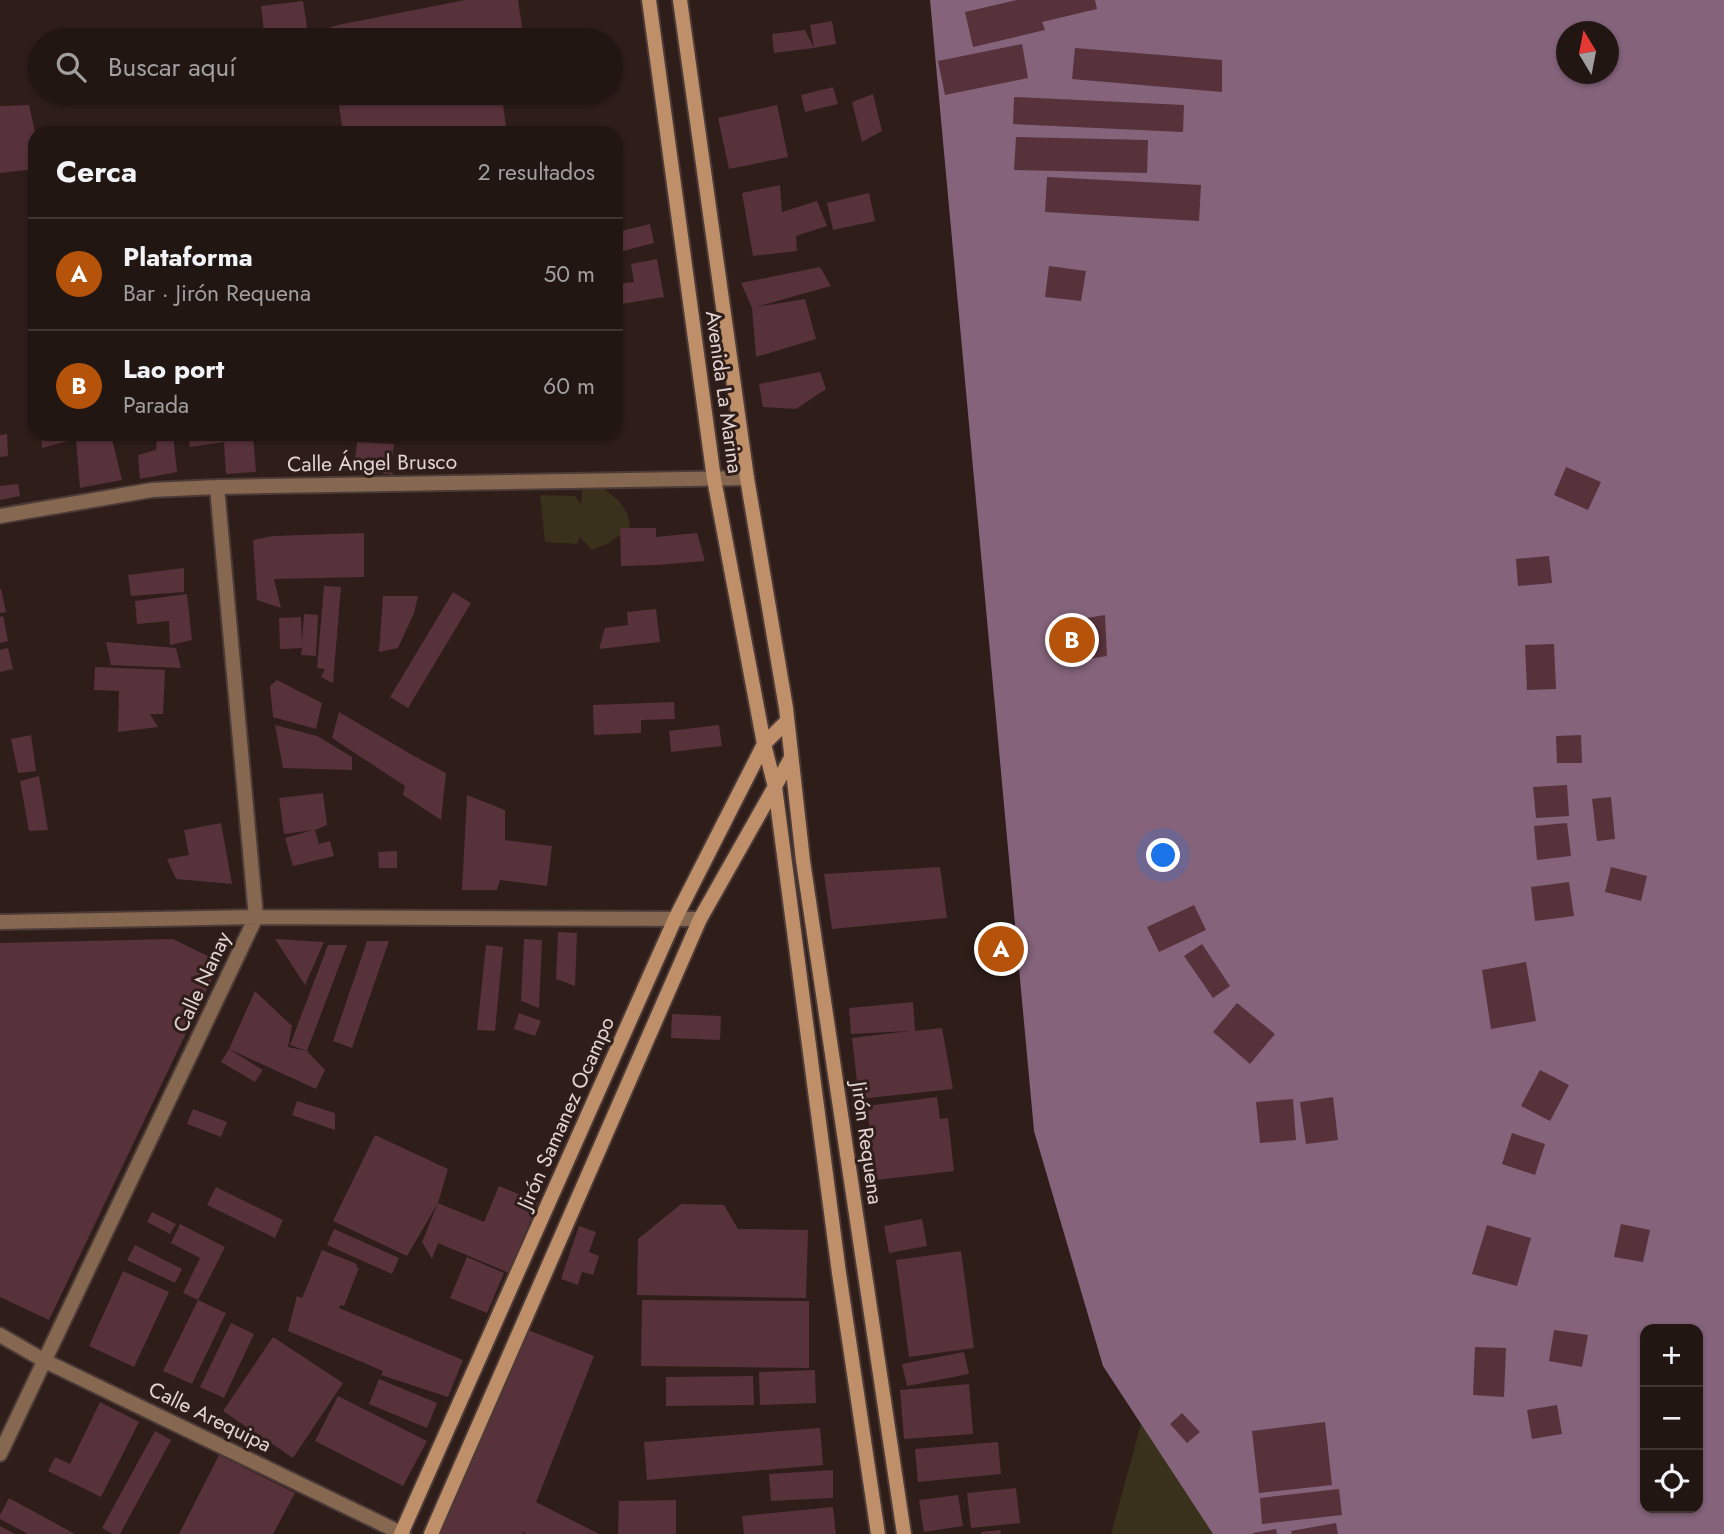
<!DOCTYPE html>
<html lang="es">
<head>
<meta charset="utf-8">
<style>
  :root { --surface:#221613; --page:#2a1f1c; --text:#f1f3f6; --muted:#a29fa0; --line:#3f3533; --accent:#b45309 }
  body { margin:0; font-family:Jost,sans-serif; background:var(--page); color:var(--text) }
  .controls { position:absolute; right:21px; bottom:21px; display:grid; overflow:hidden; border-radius:14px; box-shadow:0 2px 5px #0004 }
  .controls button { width:63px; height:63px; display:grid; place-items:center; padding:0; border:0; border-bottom:2px solid var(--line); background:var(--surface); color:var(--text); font:35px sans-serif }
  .compass { position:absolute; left:1556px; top:21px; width:63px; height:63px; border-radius:50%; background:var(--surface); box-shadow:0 2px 5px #0004; rotate:350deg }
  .you { position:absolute; left:1164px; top:856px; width:24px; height:24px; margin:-18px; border:5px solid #fff; border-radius:50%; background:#1a73e8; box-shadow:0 0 0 10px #1a73e833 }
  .badge { display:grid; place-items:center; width:46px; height:46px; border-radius:50%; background:var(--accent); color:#fff; font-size:23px; font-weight:700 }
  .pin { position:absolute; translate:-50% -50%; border:4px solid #fff; box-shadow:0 2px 7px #0006 }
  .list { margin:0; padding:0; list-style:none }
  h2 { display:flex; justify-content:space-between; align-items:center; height:91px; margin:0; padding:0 28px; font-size:30px }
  h2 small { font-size:23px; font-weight:400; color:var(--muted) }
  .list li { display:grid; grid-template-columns:46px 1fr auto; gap:21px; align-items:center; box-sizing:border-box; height:112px; padding:0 28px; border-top:2px solid var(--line) }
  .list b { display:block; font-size:26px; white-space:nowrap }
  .list p { margin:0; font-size:23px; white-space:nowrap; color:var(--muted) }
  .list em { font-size:23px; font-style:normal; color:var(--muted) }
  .icon { flex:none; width:38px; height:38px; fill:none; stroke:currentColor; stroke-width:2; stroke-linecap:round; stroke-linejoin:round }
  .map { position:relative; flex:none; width:1724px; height:1534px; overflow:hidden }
  .search { position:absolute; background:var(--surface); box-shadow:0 2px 5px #0004; left:28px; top:28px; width:595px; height:77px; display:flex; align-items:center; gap:18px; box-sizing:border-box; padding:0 24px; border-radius:38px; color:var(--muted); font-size:26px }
  .panel { position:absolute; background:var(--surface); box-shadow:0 2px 5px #0004; left:28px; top:126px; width:595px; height:315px; border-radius:21px }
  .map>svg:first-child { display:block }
  .green { fill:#3a311c }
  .water { fill:#84637b; fill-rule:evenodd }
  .building { fill:#57323b }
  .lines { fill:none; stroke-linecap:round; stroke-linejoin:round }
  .street-casing { stroke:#4b3a37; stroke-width:18 }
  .secondary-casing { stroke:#4b3a37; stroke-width:18 }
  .street { stroke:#866850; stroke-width:14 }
  .secondary { stroke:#bf8f69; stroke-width:14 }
  .labels { text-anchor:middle; stroke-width:6; stroke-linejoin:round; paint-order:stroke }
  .street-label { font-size:21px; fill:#e1d4d2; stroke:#2e1d19 }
</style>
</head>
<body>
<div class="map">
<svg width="1724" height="1534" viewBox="0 0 1724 1534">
  <rect width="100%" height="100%" fill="#2e1d19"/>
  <!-- green -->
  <path class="green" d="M 598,486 C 617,496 628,507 630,528 L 609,543 L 592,550 L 580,537 L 577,544 L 545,542 L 540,495 L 575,496 L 581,505 L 582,490 Z
    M 1141,1424 L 1213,1534 L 1111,1534 Z"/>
  <!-- water -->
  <path class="water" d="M 930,0 L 1724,0 L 1724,1534 L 1213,1534 L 1103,1366 L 1034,1131 ZM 1566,32 L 1608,32 L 1608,74 L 1566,74 ZM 1645,1329 L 1698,1329 L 1698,1508 L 1645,1508 Z"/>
  <!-- building -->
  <path class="building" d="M 465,0 L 518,0 L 524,40 L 330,40 L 328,28 L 338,25 Z
    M 1017,0 L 1095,0 L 1097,9 L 1042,22 L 1045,30 L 973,47 L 965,12 Z
    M 303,1 L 309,40 L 265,40 L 261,6 Z
    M 832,21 L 836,44 L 814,48 L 810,25 Z
    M 805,30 L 814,48 L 774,53 L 772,34 Z
    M 1022,44 L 1028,78 L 945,95 L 938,61 Z
    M 1075,48 L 1222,60 L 1222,92 L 1072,79 Z
    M 833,87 L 838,104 L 805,112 L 801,95 Z
    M 337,93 L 526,93 L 526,94 L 502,98 L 507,133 L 343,133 Z
    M 873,94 L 882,131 L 862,142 L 852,102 Z
    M 1014,97 L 1184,105 L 1183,132 L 1013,124 Z
    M 29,105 L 35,132 L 35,169 L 0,173 L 0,106 Z
    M 777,105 L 788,157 L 729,169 L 718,118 Z
    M 1016,137 L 1148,140 L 1147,173 L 1014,170 Z
    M 1047,177 L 1201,185 L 1199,221 L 1045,212 Z
    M 780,185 L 782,212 L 817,201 L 827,226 L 796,236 L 797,251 L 753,256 L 742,193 Z
    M 869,193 L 875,221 L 833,230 L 827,203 Z
    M 650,224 L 654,243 L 623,251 L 618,232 Z
    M 657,259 L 664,297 L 616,305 L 616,284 L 634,282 L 631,264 Z
    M 1049,266 L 1086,271 L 1081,301 L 1045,297 Z
    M 820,267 L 831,286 L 756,307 L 805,299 L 816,339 L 756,357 L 752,308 L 741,283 Z
    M 820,372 L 826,389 L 796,409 L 763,407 L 759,384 Z
    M 7,434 L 8,456 L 0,457 L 0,435 Z
    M 41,434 L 75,434 L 76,439 L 42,448 Z
    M 157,434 L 173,434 L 177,472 L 140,479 L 138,455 L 156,450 Z
    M 188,434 L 253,434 L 256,472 L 226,474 L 224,442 L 190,447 Z
    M 503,434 L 521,434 L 521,441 L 503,441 Z
    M 111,435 L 122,480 L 80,488 L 76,439 Z
    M 357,442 L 394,444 L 390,470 L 394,475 L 354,469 Z
    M 1566,467 L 1601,482 L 1588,510 L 1554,495 Z
    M 18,484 L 20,496 L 0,500 L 0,486 Z
    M 620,528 L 656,528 L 656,537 L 697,533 L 705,561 L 657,565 L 621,566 Z
    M 364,533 L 364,577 L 274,579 L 281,608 L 257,600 L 253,540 L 273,536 Z
    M 1549,556 L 1552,583 L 1518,586 L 1516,559 Z
    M 184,568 L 184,592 L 131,596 L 128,575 Z
    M 324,586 L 341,587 L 333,683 L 321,677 L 325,669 L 317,668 Z
    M 0,589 L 1,589 L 6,612 L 0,613 Z
    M 453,592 L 471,603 L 408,708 L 390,697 Z
    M 187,594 L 192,640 L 170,645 L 169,621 L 137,624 L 135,601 Z
    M 383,596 L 418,596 L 414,613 L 398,648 L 379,652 Z
    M 656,609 L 660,642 L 599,649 L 605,628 L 628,625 L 627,612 Z
    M 304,614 L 318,615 L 316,656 L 301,655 L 302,648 L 280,649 L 279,618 L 301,617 L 302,644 Z
    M 1105,615 L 1107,656 L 1076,661 L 1069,621 Z
    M 3,616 L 8,641 L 0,643 L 0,617 Z
    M 106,642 L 176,648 L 181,668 L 111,665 Z
    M 1554,644 L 1556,689 L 1527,690 L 1525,645 Z
    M 8,648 L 13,669 L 0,672 L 0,650 Z
    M 95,667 L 165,670 L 163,714 L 150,714 L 158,727 L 118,732 L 119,691 L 94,690 Z
    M 277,680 L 322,703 L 316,729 L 273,717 L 270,686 Z
    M 674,702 L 675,719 L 641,720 L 641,733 L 594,735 L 593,705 Z
    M 339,712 L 414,756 L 446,773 L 441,820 L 403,795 L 405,786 L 332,738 Z
    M 275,725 L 317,736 L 352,757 L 352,770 L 283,768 Z
    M 719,725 L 722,746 L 671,752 L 669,731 Z
    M 31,735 L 36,771 L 18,773 L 11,739 Z
    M 1581,735 L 1582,763 L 1557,763 L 1556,736 Z
    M 39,776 L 48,830 L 29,831 L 20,781 Z
    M 1567,785 L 1569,816 L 1536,818 L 1533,787 Z
    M 323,793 L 327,825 L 315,830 L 319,844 L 330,841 L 334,856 L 293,866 L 285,838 L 313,830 L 284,834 L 279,798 Z
    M 467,795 L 505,810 L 505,840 L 552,846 L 547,886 L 500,880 L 497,890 L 462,890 Z
    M 1611,797 L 1615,839 L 1597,841 L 1592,799 Z
    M 221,823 L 232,884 L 176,879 L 167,859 L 189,855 L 184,830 Z
    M 1567,823 L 1571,856 L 1537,860 L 1534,826 Z
    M 397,851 L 397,868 L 379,868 L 378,852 Z
    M 940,867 L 947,918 L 832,929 L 824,874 Z
    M 1611,867 L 1647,876 L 1641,901 L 1605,892 Z
    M 1569,882 L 1574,916 L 1535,921 L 1531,887 Z
    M 1194,905 L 1206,930 L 1159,952 L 1147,927 Z
    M 558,932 L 577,933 L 575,986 L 556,979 Z
    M 173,939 L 220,962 L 49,1320 L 0,1297 L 0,943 Z
    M 275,939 L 324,942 L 305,985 Z
    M 524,939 L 542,940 L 539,1008 L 521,1001 Z
    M 367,941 L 389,941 L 352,1048 L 333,1041 Z
    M 1202,944 L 1230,986 L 1213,998 L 1184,956 Z
    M 328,945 L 347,945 L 307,1051 L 290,1045 Z
    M 486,945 L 503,947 L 495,1031 L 477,1030 Z
    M 1526,962 L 1536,1021 L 1491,1029 L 1482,970 Z
    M 255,991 L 292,1026 L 288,1047 L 307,1051 L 325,1070 L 316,1089 L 229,1049 Z
    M 913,1002 L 915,1031 L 942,1028 L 953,1089 L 859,1099 L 852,1038 L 909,1031 L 851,1034 L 849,1008 Z
    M 1237,1003 L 1275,1034 L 1250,1064 L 1213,1032 Z
    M 519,1013 L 541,1021 L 535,1036 L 514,1029 Z
    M 672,1014 L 721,1016 L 720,1040 L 671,1038 Z
    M 229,1049 L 263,1070 L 255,1082 L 221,1062 Z
    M 1540,1070 L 1569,1085 L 1550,1121 L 1521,1106 Z
    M 937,1097 L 940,1119 L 948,1118 L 954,1171 L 876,1180 L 867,1106 Z
    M 1333,1097 L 1338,1140 L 1306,1144 L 1300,1102 Z
    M 1293,1099 L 1296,1140 L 1260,1143 L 1256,1102 Z
    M 297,1101 L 335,1113 L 335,1130 L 292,1115 Z
    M 193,1109 L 227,1122 L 221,1137 L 187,1124 Z
    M 1512,1133 L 1545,1144 L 1535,1175 L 1502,1164 Z
    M 375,1135 L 448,1169 L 438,1203 L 484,1222 L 499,1186 L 538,1202 L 509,1273 L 438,1243 L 432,1259 L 422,1242 L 438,1203 L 407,1256 L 333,1221 Z
    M 216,1187 L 283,1220 L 275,1238 L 207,1205 Z
    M 681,1204 L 724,1205 L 738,1229 L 808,1230 L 806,1298 L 637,1295 L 638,1239 Z
    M 152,1212 L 176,1224 L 170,1234 L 147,1222 Z
    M 922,1219 L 927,1246 L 889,1253 L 884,1226 Z
    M 180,1224 L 225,1247 L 198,1300 L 183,1293 L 200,1258 L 171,1243 Z
    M 1621,1224 L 1650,1230 L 1643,1262 L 1614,1257 Z
    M 1487,1225 L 1531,1238 L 1517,1286 L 1472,1274 Z
    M 579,1226 L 596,1232 L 589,1252 L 599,1256 L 593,1275 L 582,1272 L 578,1285 L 561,1279 Z
    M 334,1229 L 399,1258 L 392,1274 L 327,1245 Z
    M 135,1245 L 182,1269 L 175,1283 L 127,1260 Z
    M 322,1250 L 357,1264 L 356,1267 L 359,1268 L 344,1306 L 341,1305 L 339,1308 L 463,1360 L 448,1397 L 381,1375 L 383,1371 L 288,1331 L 297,1296 L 302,1298 Z
    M 961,1251 L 974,1348 L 909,1357 L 896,1260 Z
    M 467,1257 L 504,1273 L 487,1313 L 450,1298 Z
    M 123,1271 L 169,1292 L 134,1367 L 89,1346 Z
    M 198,1300 L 226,1313 L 192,1384 L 163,1371 Z
    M 642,1300 L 809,1301 L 809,1368 L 641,1366 Z
    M 231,1323 L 254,1334 L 224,1398 L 200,1387 Z
    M 528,1330 L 594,1356 L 536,1502 L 599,1534 L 526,1534 L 521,1531 L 524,1534 L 436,1534 Z
    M 1554,1330 L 1588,1335 L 1582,1367 L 1549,1361 Z
    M 273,1337 L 343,1383 L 293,1458 L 223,1411 Z
    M 1475,1347 L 1506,1348 L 1504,1397 L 1473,1395 Z
    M 964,1352 L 969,1374 L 907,1386 L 902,1364 Z
    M 815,1370 L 816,1403 L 760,1405 L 759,1372 Z
    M 753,1376 L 754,1405 L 666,1406 L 666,1377 Z
    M 379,1379 L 437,1403 L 427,1428 L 369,1404 Z
    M 969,1384 L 973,1434 L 904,1439 L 900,1390 Z
    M 338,1396 L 427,1441 L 403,1486 L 315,1441 Z
    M 100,1402 L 139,1422 L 101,1497 L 48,1471 L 55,1457 L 70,1464 Z
    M 1557,1405 L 1562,1434 L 1532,1439 L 1527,1410 Z
    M 1182,1413 L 1200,1432 L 1187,1443 L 1170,1424 Z
    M 1325,1422 L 1332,1485 L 1259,1493 L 1252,1431 Z
    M 820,1428 L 823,1465 L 647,1480 L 644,1442 Z
    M 155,1431 L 171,1440 L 120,1534 L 113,1534 L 102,1528 Z
    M 998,1442 L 1001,1474 L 918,1482 L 915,1449 Z
    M 219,1455 L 295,1493 L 273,1534 L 179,1534 Z
    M 833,1470 L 833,1498 L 771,1501 L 769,1474 Z
    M 1016,1488 L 1020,1523 L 971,1528 L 967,1493 Z
    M 1339,1489 L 1342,1515 L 1262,1524 L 1260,1498 Z
    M 958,1495 L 963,1526 L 924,1532 L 919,1500 Z
    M 9,1498 L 75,1534 L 28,1534 L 0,1519 L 0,1515 Z
    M 676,1500 L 676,1534 L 618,1534 L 619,1501 Z
    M 833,1507 L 836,1534 L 744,1534 L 742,1516 Z
    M 1336,1523 L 1338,1534 L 1292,1534 L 1291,1531 Z
    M 0,1526 L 15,1534 L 0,1534 Z
    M 1276,1529 L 1277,1534 L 1253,1534 L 1253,1533 Z
    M 1000,1530 L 1001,1534 L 981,1534 L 981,1532 Z"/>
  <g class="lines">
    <!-- street casing -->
    <g class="street-casing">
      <path id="street" d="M 0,516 L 152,490 L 217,487 L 747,478
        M 0,922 L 256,917 L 700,919
        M 0,1335 L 45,1361 L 403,1534
        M 0,1454 L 256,917 L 217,487"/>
    </g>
    <!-- secondary casing -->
    <g class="secondary-casing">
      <path id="secondary" d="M 649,0 L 714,479 L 764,744 L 775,787 L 839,1273 L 878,1534
        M 680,0 L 747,478 L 786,708 L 803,861 L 904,1534
        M 401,1534 L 675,919 L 764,744 L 787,721
        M 431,1534 L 700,919 L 791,758"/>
    </g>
    <!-- street -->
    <use href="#street" class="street"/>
    <!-- secondary -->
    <use href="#secondary" class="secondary"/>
  </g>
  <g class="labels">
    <!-- street labels -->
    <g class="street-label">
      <text transform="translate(724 392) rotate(82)" y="7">Avenida La Marina</text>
      <text transform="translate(372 463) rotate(-1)" y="7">Calle Ángel Brusco</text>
      <text transform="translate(202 982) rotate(-65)" y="7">Calle Nanay</text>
      <text transform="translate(566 1113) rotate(-66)" y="7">Jirón Samanez Ocampo</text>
      <text transform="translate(867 1143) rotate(82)" y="7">Jirón Requena</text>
      <text transform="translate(210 1417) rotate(26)" y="7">Calle Arequipa</text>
    </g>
  </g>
</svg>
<div class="controls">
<button>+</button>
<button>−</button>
<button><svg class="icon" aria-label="locate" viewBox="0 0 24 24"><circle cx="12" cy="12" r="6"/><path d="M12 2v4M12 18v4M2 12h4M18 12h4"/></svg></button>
</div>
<svg class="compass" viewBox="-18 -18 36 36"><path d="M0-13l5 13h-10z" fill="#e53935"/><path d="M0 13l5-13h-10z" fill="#a29fa0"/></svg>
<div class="you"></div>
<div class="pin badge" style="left:1001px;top:949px">A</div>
<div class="pin badge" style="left:1072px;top:640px">B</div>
<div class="search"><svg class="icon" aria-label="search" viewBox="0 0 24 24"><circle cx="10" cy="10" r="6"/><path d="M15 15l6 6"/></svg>Buscar aquí</div>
<section class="panel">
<h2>Cerca<small>2 resultados</small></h2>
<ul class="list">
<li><span class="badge">A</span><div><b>Plataforma</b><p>Bar · Jirón Requena</p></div><em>50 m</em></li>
<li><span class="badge">B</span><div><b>Lao port</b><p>Parada</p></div><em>60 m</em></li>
</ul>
</section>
</div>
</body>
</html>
